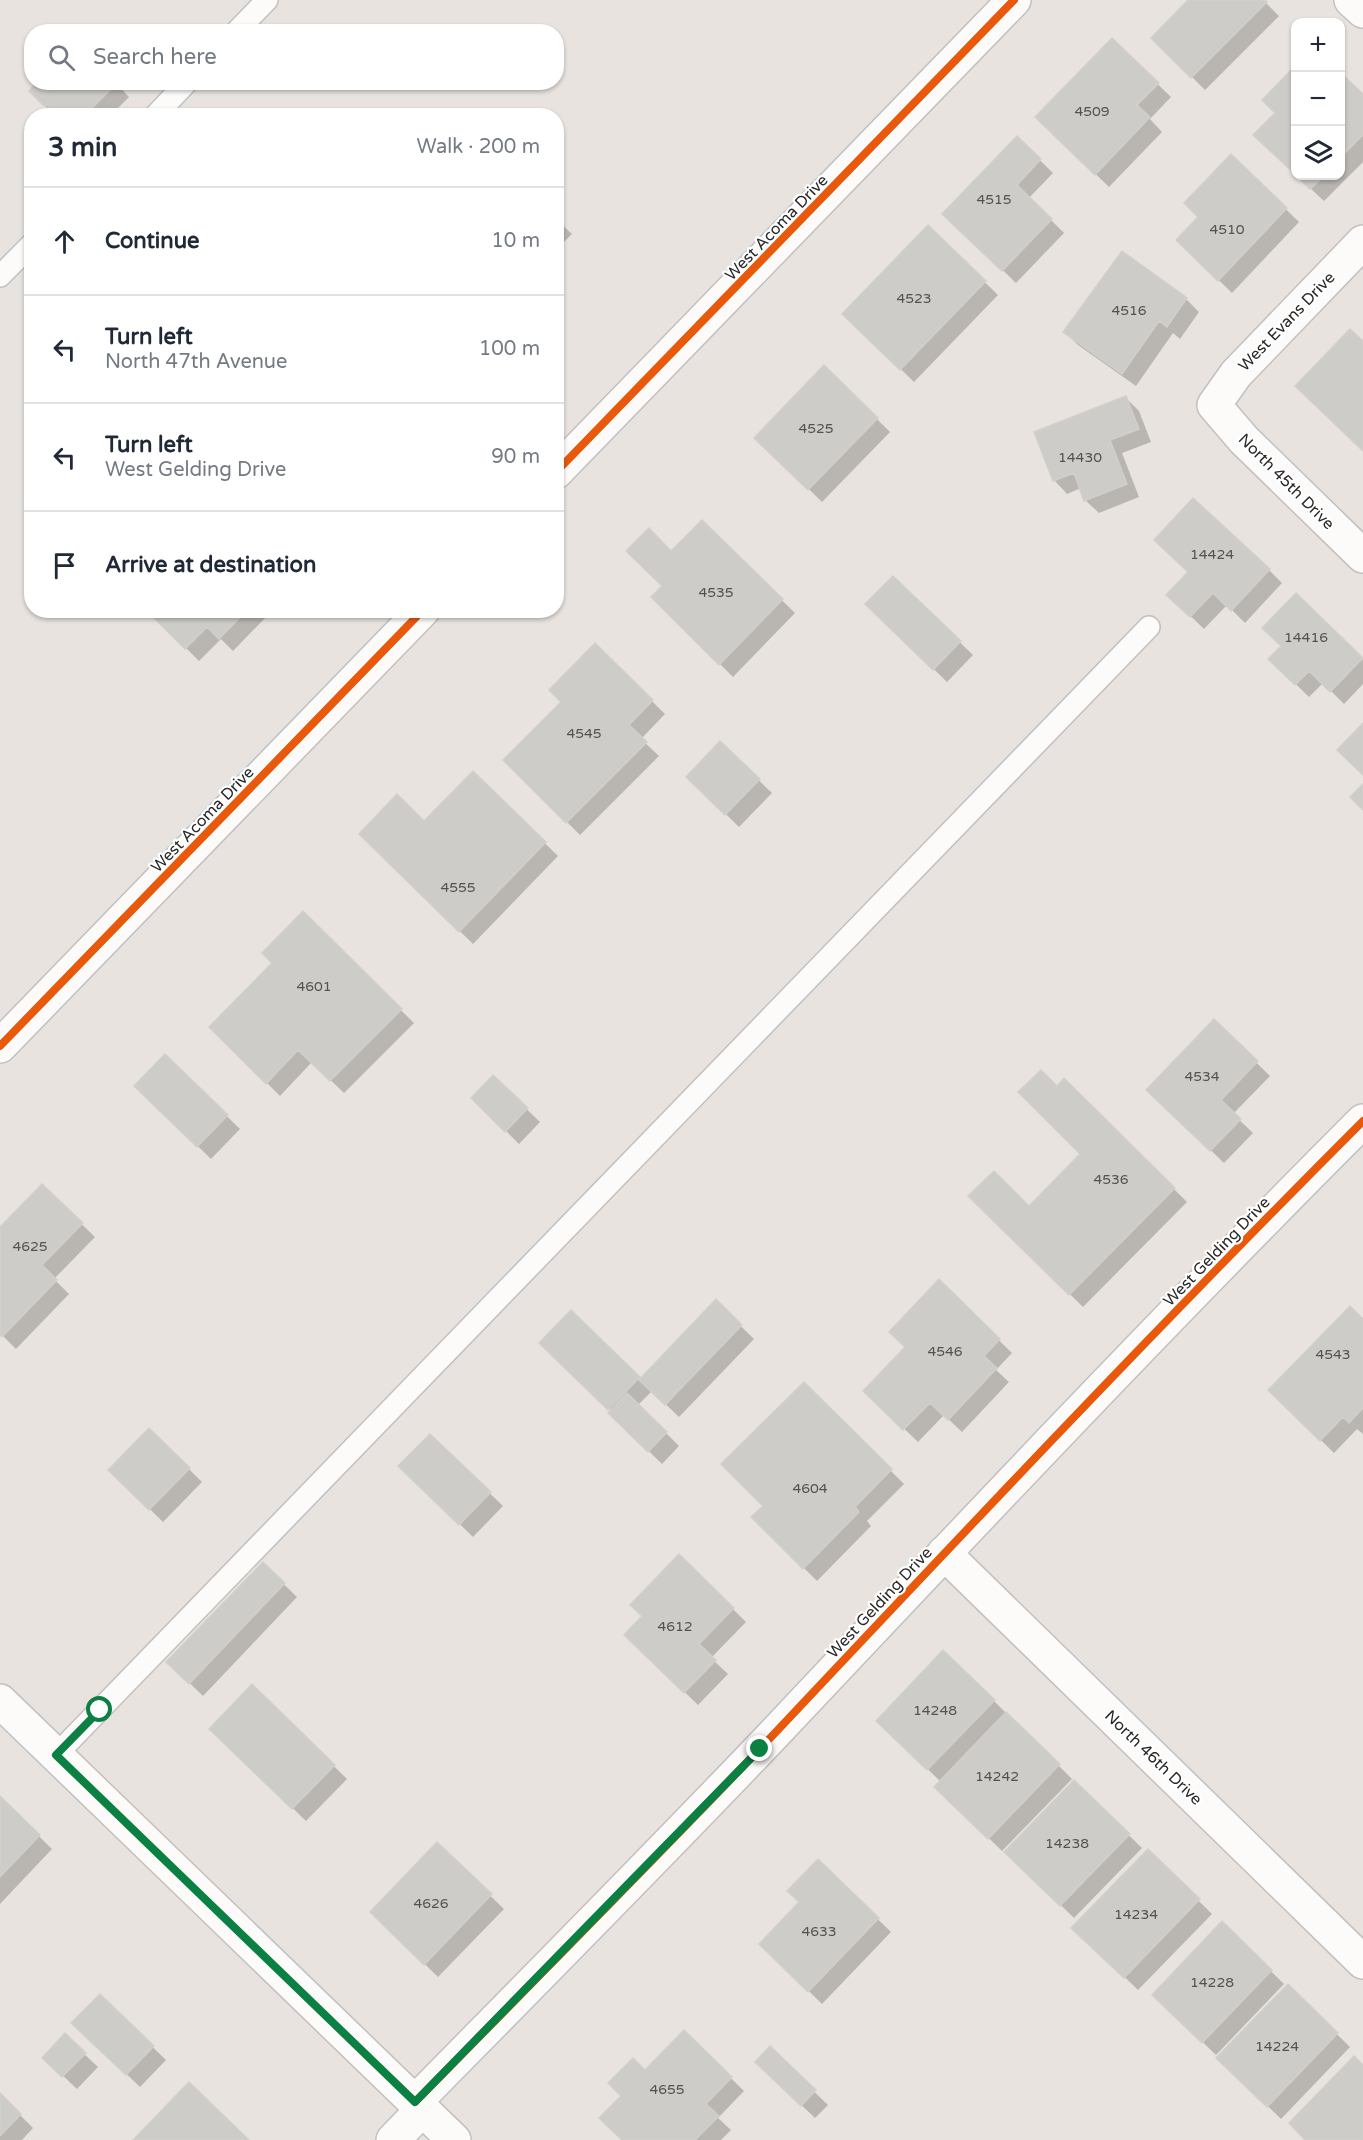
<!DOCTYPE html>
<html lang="en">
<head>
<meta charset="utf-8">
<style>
  :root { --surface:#fff; --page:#f2f2f3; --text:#1f2937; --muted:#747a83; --line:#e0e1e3 }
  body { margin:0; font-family:"Varela Round",sans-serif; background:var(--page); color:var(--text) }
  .controls { position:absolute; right:18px; top:18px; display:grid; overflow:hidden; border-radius:12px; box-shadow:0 2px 4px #0004 }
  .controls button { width:54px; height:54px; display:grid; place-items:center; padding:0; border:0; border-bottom:2px solid var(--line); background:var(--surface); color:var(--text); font:30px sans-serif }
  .stop { position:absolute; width:18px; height:18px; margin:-14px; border:4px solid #0b8043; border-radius:50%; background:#fff }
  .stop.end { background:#0b8043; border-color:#fff; box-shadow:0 2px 6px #0008 }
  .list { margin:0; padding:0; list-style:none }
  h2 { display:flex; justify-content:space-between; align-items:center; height:78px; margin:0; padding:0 24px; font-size:26px }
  h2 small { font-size:20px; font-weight:400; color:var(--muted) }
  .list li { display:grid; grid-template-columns:39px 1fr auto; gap:18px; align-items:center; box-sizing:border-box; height:108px; padding:0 24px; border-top:2px solid var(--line) }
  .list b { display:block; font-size:22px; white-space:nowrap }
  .list p { margin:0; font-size:20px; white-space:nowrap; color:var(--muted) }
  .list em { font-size:20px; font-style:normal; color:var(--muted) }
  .icon { flex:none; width:33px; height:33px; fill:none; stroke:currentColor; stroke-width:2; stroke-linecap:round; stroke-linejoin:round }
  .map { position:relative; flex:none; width:1363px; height:2140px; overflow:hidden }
  .search { position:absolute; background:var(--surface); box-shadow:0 2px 4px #0004; left:24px; top:24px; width:540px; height:66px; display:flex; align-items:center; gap:15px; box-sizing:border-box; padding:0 21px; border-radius:24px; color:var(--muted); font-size:22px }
  .panel { position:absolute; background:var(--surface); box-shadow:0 2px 4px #0004; left:24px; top:108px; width:540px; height:510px; border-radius:24px }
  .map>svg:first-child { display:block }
  .shadow { fill:#0003 }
  .building { fill:#ceccc8; stroke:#d2cfcb; stroke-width:1.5 }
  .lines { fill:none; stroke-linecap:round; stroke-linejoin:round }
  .service-casing { stroke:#c2c0c0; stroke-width:24 }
  .minor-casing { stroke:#c2c0c0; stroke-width:36 }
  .tertiary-casing { stroke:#c2c0c0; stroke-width:36 }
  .service { stroke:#fcfbfa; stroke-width:21 }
  .minor { stroke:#fcfbfa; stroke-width:33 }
  .tertiary { stroke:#fcfbfa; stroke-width:33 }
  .cycleway-casing { stroke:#fff; stroke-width:11 }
  .cycleway { stroke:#e8590c; stroke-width:8 }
  .route { stroke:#0b8043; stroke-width:8 }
  .labels { text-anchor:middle; stroke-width:4.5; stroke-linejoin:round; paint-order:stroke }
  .number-label { font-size:14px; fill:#535252 }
  .street-label { font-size:16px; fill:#292929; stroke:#fff }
</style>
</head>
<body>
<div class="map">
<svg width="1363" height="2140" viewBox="0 0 1363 2140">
  <rect width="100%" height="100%" fill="#e8e3de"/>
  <!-- shadow -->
  <path class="shadow" d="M 1190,0 L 1263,0 L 1279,16 L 1205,90 L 1153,38 Z
    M 1112,40 L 1171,97 L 1150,119 L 1162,132 L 1109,187 L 1037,117 Z
    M 1340,74 L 1363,96 L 1363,162 L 1324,201 L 1297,176 L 1340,176 Z
    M 115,82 L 129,97 L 110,116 L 55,116 L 31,91 Z
    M 1017,138 L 1053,173 L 1029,198 L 1064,233 L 1016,283 L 944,213 Z
    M 1231,156 L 1299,222 L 1232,293 L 1178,240 L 1200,217 Z
    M 556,219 L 572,234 L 556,250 Z
    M 928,227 L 998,295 L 914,382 L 844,314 Z
    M 1186,299 L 1199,312 L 1180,339 L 1173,333 L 1136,386 L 1078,345 L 1065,332 Z
    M 824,367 L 890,432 L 822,502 L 756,437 Z
    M 1126,398 L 1139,411 L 1151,442 L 1122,453 L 1139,497 L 1099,513 L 1085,500 L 1081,488 L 1067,494 L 1054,480 Z
    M 702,522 L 795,613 L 733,677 L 653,597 L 664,586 L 671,553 Z
    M 1269,570 L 1282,583 L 1245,623 L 1227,605 L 1204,629 L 1169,595 Z
    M 893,578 L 973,655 L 947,682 L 867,604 Z
    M 1296,595 L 1363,660 L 1363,684 L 1344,704 L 1323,683 L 1309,697 L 1270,659 L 1283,646 Z
    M 148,610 L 264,610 L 268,615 L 233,651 L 221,639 L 199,661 Z
    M 595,645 L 665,714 L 641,739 L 659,756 L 580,835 L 505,760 L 563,702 Z
    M 720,743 L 772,793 L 739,827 L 688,777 Z
    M 473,773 L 558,856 L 473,944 L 361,834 L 424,823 Z
    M 303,914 L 414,1023 L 344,1093 L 312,1062 L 280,1096 L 211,1027 L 274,963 Z
    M 1214,1021 L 1270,1076 L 1233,1114 L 1253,1133 L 1224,1163 L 1148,1090 Z
    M 165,1056 L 240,1129 L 211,1159 L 136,1086 Z
    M 493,1077 L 540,1122 L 519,1144 L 473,1098 Z
    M 1064,1080 L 1187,1202 L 1083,1307 L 970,1196 L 1029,1208 L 1082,1154 L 1057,1088 Z
    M 42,1186 L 95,1237 L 54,1279 L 69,1294 L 16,1349 L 0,1333 L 0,1230 Z
    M 939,1282 L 1012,1353 L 996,1370 L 1009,1382 L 962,1432 L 944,1415 L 918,1442 L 865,1391 L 907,1347 Z
    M 716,1302 L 754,1339 L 679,1417 L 652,1391 L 638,1405 L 679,1446 L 662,1464 L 610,1413 L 612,1411 L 541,1343 L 571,1312 L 641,1380 Z
    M 1363,1321 L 1363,1434 L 1357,1429 L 1334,1453 L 1270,1390 Z
    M 804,1384 L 904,1484 L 867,1521 L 871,1526 L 817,1581 L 753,1517 L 765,1506 Z
    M 149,1430 L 202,1482 L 163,1522 L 110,1470 Z
    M 430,1436 L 503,1506 L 473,1537 L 401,1466 Z
    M 679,1556 L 746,1622 L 711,1658 L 728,1674 L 698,1705 L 626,1635 L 644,1616 Z
    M 263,1564 L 297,1597 L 203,1696 L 168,1662 Z
    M 252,1686 L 347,1779 L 306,1821 L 211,1729 Z
    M 994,1701 L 1072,1779 L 1002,1851 L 936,1787 L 941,1782 L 878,1721 Z
    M 1074,1782 L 1142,1848 L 1074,1918 L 1006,1852 Z
    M 0,1798 L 52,1849 L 0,1904 Z
    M 437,1844 L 504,1909 L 438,1977 L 372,1912 Z
    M 1148,1851 L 1212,1914 L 1138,1990 L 1074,1928 Z
    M 818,1861 L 891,1932 L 822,2004 L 761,1944 L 801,1902 Z
    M 1222,1923 L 1284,1984 L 1216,2055 L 1154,1995 Z
    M 1288,1986 L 1350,2047 L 1281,2119 L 1218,2058 Z
    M 100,1996 L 166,2060 L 140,2087 L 73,2023 Z
    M 684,2032 L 744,2091 L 718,2118 L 731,2130 L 721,2140 L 624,2140 L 646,2072 Z
    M 65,2036 L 98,2067 L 77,2089 L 44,2058 Z
    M 770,2049 L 828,2105 L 815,2118 L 770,2075 Z
    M 0,2095 L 33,2128 L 22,2140 L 0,2140 Z"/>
  <!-- building -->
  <path class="building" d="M 1188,0 L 1265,0 L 1267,2 L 1191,78 L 1151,38 Z
    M 1112,38 L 1159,83 L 1137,105 L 1150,117 L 1095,175 L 1035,117 Z
    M 1296,65 L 1296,175 L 1253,135 L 1275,113 L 1262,100 Z
    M 1340,72 L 1363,94 L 1363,135 L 1340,158 Z
    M 37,82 L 117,82 L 117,83 L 84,116 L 57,116 L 46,104 L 44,106 L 29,91 Z
    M 1017,136 L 1041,159 L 1017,185 L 1052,219 L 1002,271 L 942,214 Z
    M 1231,154 L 1287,208 L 1218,281 L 1176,240 L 1198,217 L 1184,203 Z
    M 1296,176 L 1324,176 L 1310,189 Z
    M 928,225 L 986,281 L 900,370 L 842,314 Z
    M 1122,251 L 1187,298 L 1167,327 L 1159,321 L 1122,374 L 1063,332 Z
    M 1350,329 L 1363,341 L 1363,451 L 1295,386 Z
    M 824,365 L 878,418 L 808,490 L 754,438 Z
    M 1126,396 L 1139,429 L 1110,440 L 1127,484 L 1084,501 L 1074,473 L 1053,481 L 1034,432 Z
    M 1193,498 L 1270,569 L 1231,611 L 1213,593 L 1190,617 L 1166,595 L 1188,572 L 1154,540 Z
    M 702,520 L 783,599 L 719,665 L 651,597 L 662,586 L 626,551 L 649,528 L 671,551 Z
    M 893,576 L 961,641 L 933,670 L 865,604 Z
    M 1296,593 L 1363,658 L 1330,692 L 1309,671 L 1295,685 L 1268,659 L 1281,646 L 1262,628 Z
    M 146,610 L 247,610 L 219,639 L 207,627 L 185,649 Z
    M 595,643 L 653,700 L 629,725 L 647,742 L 566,823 L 503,760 L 561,702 L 549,690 Z
    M 1363,723 L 1363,775 L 1337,750 Z
    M 720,741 L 760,779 L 725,815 L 686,777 Z
    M 473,771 L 546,842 L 459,932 L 359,834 L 397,794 L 424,821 Z
    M 1363,784 L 1363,810 L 1350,797 Z
    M 303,911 L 402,1009 L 330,1081 L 298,1050 L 266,1084 L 209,1027 L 272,963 L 262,953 Z
    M 1214,1019 L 1258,1061 L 1221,1100 L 1241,1119 L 1210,1151 L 1146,1090 Z
    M 165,1054 L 228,1115 L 197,1147 L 134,1086 Z
    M 1041,1070 L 1057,1086 L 1064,1078 L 1175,1188 L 1069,1295 L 968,1196 L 994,1171 L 1029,1206 L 1080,1154 L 1018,1092 Z
    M 493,1075 L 528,1108 L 505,1132 L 471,1098 Z
    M 42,1184 L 83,1223 L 42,1265 L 57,1280 L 2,1337 L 0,1335 L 0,1227 Z
    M 939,1279 L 1000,1339 L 984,1356 L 997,1368 L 948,1420 L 930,1403 L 903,1430 L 863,1391 L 905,1347 L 889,1332 Z
    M 716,1299 L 742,1325 L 665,1405 L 639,1380 Z
    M 1350,1306 L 1363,1319 L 1363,1408 L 1349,1423 L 1343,1417 L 1320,1441 L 1268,1390 Z
    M 571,1310 L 640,1377 L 608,1410 L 539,1343 Z
    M 804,1382 L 892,1469 L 855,1507 L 859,1512 L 803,1569 L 751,1517 L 763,1506 L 721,1464 Z
    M 627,1393 L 667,1432 L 648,1452 L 608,1413 Z
    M 149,1428 L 190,1468 L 149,1510 L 108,1470 Z
    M 430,1434 L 491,1492 L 459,1525 L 398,1466 Z
    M 679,1554 L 734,1608 L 699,1644 L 716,1660 L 684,1693 L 624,1635 L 642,1616 L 630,1605 Z
    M 263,1562 L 285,1583 L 189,1684 L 166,1662 Z
    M 943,1650 L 995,1700 L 927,1770 L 876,1721 Z
    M 252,1684 L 335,1765 L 292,1809 L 209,1729 Z
    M 1006,1712 L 1060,1764 L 988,1839 L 934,1787 Z
    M 1074,1780 L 1130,1834 L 1060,1906 L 1004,1852 Z
    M 0,1796 L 40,1835 L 0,1877 Z
    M 437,1842 L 492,1894 L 424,1965 L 370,1912 Z
    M 1148,1849 L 1200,1899 L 1124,1978 L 1071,1928 Z
    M 818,1859 L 879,1918 L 808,1992 L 759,1944 L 799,1902 L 787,1891 Z
    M 1222,1921 L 1272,1970 L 1202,2043 L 1152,1995 Z
    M 1288,1984 L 1338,2033 L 1267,2107 L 1216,2058 Z
    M 100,1994 L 154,2046 L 126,2075 L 71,2023 Z
    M 684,2030 L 732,2077 L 706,2104 L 719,2116 L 695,2140 L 622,2140 L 599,2118 L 621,2096 L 608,2083 L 633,2058 L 645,2070 Z
    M 65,2033 L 86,2053 L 62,2077 L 42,2058 Z
    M 770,2046 L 816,2090 L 801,2106 L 755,2062 Z
    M 1354,2056 L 1363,2065 L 1363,2140 L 1305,2140 L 1289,2123 Z
    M 189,2082 L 249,2140 L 133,2140 Z
    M 0,2093 L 21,2114 L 0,2136 Z"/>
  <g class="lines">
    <!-- service casing -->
    <g class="service-casing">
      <path id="service" d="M 236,32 L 267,0
        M 155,116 L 187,82
        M 0,276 L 32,244
        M 56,1755 L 1149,627"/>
    </g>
    <!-- minor casing -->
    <g class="minor-casing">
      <path id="minor" d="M 1351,0 L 1363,11
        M 1363,242 L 1236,374 L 1214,405 L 1244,440 L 1363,556
        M 944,1553 L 1363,1962
        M 415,2102 C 535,1980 656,1858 774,1734 C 968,1528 1163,1321 1363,1121
        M 393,2140 L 423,2109"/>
    </g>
    <!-- tertiary casing -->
    <g class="tertiary-casing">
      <path id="tertiary" d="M 556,472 L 1014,0
        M 0,1046 L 423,610
        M 0,1701 L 454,2140"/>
    </g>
    <!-- service -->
    <use href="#service" class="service"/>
    <!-- minor -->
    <use href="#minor" class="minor"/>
    <!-- tertiary -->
    <use href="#tertiary" class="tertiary"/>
    <!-- cycleway casing -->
    <g class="cycleway-casing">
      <path id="cycleway" d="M 556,472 L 1014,0
        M 0,1046 L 423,610
        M 415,2102 C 535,1980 656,1858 774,1734 C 968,1528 1163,1321 1363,1121"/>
    </g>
    <!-- cycleway -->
    <use href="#cycleway" class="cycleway"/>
  </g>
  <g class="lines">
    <!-- route -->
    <path class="route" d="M 100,1710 L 56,1755 L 415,2102 L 760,1749"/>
  </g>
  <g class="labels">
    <!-- number labels -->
    <g class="number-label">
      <text x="1092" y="116">4509</text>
      <text x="994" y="204">4515</text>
      <text x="1227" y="234">4510</text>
      <text x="914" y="303">4523</text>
      <text x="1129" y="315">4516</text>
      <text x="816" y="433">4525</text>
      <text x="1080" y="462">14430</text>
      <text x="1212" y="559">14424</text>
      <text x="716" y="597">4535</text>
      <text x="1306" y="642">14416</text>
      <text x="584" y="738">4545</text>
      <text x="458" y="892">4555</text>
      <text x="314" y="991">4601</text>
      <text x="1202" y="1081">4534</text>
      <text x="1111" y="1184">4536</text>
      <text x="30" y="1251">4625</text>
      <text x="945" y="1356">4546</text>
      <text x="1333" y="1359">4543</text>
      <text x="810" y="1493">4604</text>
      <text x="675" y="1631">4612</text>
      <text x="935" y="1715">14248</text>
      <text x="997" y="1781">14242</text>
      <text x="1067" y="1848">14238</text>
      <text x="431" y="1908">4626</text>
      <text x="1136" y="1919">14234</text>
      <text x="819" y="1936">4633</text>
      <text x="1212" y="1987">14228</text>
      <text x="1277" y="2051">14224</text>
      <text x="667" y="2094">4655</text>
    </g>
    <!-- street labels -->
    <g class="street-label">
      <text transform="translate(776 227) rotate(-46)" y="6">West Acoma Drive</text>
      <text transform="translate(1286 321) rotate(-46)" y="6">West Evans Drive</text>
      <text transform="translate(1287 481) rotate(45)" y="6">North 45th Drive</text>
      <text transform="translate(202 819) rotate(-46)" y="6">West Acoma Drive</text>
      <text transform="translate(1216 1251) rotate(-46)" y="6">West Gelding Drive</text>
      <text transform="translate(879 1602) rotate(-47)" y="6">West Gelding Drive</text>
      <text transform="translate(1154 1757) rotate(44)" y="6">North 46th Drive</text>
    </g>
  </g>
</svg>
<div class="controls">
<button>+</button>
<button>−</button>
<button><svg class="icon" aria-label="layers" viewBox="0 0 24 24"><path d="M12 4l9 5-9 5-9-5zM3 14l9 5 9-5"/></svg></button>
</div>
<div class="stop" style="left:100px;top:1710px"></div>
<div class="stop end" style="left:760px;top:1749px"></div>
<div class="search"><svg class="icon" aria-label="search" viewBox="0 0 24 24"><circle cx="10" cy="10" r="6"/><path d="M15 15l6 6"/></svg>Search here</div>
<section class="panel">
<h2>3 min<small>Walk · 200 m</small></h2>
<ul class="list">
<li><svg class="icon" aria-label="ahead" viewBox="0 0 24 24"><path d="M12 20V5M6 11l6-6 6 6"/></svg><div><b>Continue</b></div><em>10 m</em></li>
<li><svg class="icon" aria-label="left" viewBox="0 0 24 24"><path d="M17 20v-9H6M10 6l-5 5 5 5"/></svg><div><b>Turn left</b><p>North 47th Avenue</p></div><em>100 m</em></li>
<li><svg class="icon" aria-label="left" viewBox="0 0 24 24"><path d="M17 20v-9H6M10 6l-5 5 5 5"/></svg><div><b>Turn left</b><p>West Gelding Drive</p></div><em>90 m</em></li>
<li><svg class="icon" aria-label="arrive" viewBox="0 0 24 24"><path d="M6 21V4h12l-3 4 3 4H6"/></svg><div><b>Arrive at destination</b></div></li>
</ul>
</section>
</div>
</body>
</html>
